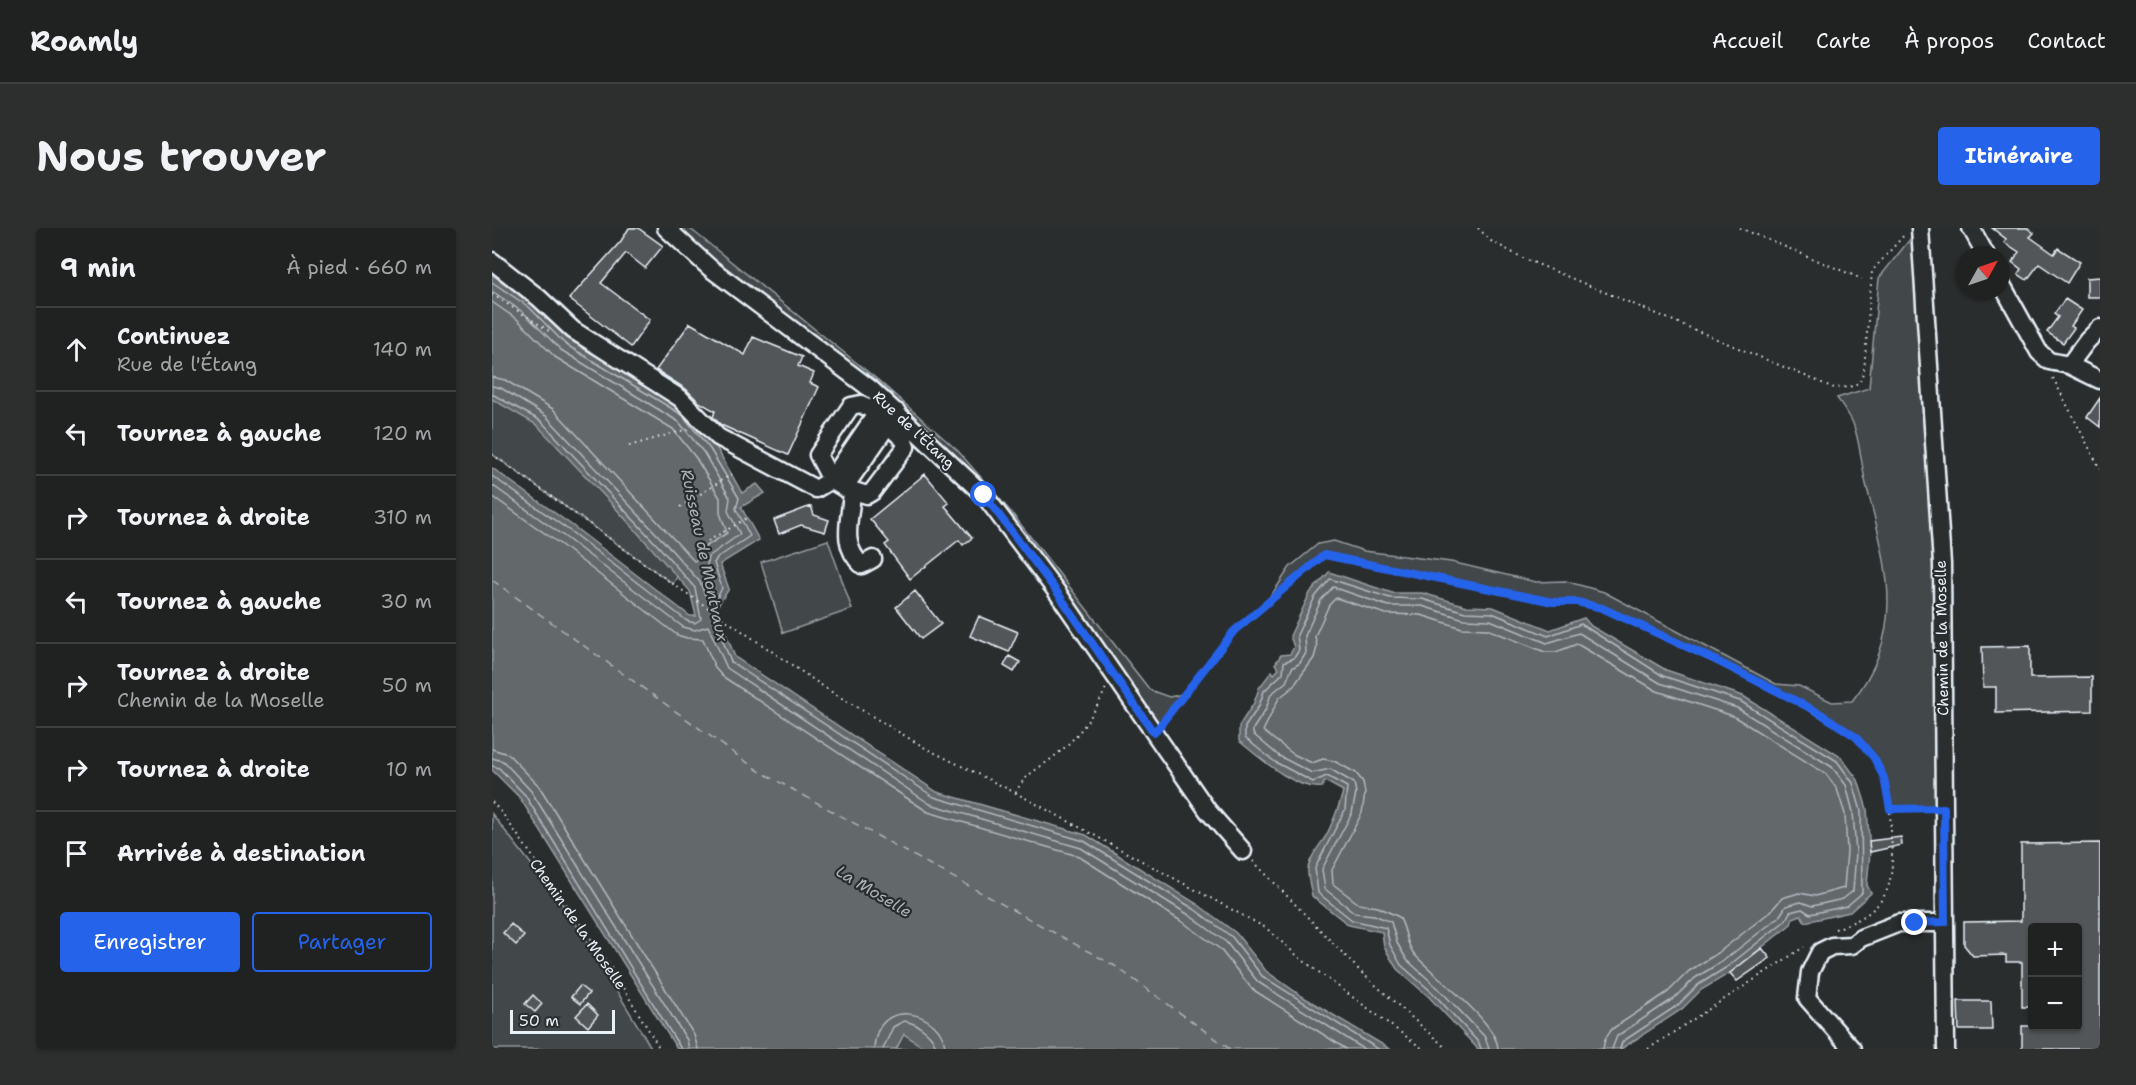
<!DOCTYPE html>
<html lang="fr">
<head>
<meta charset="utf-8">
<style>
  :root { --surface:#202222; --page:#2d2f2f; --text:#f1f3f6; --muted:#a2a4a5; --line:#3d3f40; --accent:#2563eb }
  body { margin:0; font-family:"Shantell Sans",sans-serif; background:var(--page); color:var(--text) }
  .controls { position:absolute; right:18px; bottom:18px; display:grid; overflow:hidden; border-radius:6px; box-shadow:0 2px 4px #0004 }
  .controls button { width:54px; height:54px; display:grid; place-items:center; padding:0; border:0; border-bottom:2px solid var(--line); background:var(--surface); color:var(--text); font:30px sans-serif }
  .compass { position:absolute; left:1464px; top:18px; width:54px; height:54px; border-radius:50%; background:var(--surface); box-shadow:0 2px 4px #0004; rotate:50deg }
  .scale { position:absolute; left:18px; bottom:15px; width:105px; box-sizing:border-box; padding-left:6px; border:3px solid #e8f1f8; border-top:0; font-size:16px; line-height:21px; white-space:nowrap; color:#e8f1f8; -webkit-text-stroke:4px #2a2d2e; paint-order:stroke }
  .stop { position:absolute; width:18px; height:18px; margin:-14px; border:4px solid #2563eb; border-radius:50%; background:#fff }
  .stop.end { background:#2563eb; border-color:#fff; box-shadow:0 2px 6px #0008 }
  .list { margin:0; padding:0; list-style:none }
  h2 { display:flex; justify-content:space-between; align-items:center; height:78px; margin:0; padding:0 24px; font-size:26px }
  h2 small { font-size:20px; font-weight:400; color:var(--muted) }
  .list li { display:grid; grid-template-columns:39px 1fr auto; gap:18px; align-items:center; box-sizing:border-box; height:84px; padding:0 24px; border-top:2px solid var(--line) }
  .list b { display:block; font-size:22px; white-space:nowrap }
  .list p { margin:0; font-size:20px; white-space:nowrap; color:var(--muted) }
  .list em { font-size:20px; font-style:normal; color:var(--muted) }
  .actions { display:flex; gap:12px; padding:18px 24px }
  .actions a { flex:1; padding:14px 0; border:2px solid var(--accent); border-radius:6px; text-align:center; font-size:21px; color:var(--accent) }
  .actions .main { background:var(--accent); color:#fff }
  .icon { flex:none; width:33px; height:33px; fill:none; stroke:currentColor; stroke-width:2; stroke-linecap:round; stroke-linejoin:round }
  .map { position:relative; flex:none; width:1608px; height:821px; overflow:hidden; border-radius:6px }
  header { display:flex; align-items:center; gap:36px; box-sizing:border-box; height:84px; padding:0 30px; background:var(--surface); border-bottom:2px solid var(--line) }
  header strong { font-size:28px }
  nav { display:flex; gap:33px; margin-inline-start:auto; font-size:21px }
  .intro { display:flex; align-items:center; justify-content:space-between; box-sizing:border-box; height:144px; padding:0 36px }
  h1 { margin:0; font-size:42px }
  .button { padding:15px 27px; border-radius:6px; background:var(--accent); color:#fff; font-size:21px; font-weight:700 }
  main { display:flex; gap:36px; padding:0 36px }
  aside { flex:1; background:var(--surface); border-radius:6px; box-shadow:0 2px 4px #0004 }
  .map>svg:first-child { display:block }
  .green { fill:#424648; stroke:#959ca0; stroke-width:1.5 }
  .water { fill:#63686b; stroke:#989fa3; stroke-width:1.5 }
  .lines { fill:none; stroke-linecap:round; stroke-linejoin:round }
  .shore { stroke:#b3bac0; stroke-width:1.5 }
  .ferry { stroke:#acb3b9; stroke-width:1.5; stroke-dasharray:8 6; stroke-linecap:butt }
  .building { fill:#535759; stroke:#e8f1f8; stroke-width:1.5 }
  .minor-casing { stroke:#e8f1f8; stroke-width:21 }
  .path { stroke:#e8f1f8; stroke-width:2; stroke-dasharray:1.5 4.5; stroke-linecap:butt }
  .minor { stroke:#2a2d2e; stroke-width:16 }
  .route { stroke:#2563eb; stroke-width:8 }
  .labels { text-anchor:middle; stroke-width:4.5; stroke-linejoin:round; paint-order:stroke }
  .street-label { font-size:15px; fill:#e8f1f8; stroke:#2a2d2e }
  .water-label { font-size:16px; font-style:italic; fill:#acb3b9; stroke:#2a2d2e }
</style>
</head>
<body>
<header>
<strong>Roamly</strong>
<nav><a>Accueil</a><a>Carte</a><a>À propos</a><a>Contact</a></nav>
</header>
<div class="intro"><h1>Nous trouver</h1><a class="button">Itinéraire</a></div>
<main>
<aside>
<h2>9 min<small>À pied · 660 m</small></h2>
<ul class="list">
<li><svg class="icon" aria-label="ahead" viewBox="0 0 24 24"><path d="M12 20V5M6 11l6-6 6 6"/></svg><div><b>Continuez</b><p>Rue de l'Étang</p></div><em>140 m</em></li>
<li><svg class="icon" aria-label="left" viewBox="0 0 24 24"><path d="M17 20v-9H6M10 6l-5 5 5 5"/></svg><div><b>Tournez à gauche</b></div><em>120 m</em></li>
<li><svg class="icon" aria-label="right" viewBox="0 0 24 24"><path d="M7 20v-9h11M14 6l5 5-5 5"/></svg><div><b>Tournez à droite</b></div><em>310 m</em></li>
<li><svg class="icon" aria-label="left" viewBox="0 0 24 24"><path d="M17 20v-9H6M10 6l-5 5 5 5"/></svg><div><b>Tournez à gauche</b></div><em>30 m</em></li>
<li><svg class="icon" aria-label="right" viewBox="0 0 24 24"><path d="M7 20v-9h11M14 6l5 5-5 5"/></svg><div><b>Tournez à droite</b><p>Chemin de la Moselle</p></div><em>50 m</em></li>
<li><svg class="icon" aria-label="right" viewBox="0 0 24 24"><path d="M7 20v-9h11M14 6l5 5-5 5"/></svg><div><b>Tournez à droite</b></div><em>10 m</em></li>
<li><svg class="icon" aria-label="arrive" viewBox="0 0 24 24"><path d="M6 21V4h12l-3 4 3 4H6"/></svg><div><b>Arrivée à destination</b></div></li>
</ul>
<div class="actions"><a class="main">Enregistrer</a><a>Partager</a></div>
</aside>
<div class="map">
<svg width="1608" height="821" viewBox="0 0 1608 821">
  <rect width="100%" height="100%" fill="#2a2d2e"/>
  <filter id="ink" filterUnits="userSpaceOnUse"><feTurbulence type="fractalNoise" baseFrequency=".0167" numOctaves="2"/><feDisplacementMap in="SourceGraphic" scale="12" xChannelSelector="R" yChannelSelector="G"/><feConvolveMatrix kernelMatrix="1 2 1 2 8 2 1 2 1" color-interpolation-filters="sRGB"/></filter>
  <g filter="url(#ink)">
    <!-- green -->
    <path class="green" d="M 174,0 L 197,0 L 206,7 L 386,152 L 466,223 L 519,284 L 658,462 L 677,469 L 692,466 L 662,505 L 492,267 L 405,184 Z
      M 1427,0 L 1450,336 L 1452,580 L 1398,581 L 1392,550 L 1382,530 L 1364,509 L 1300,471 L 1110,380 L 1085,374 L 1061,374 L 833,327 L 773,377 L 798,339 L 826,316 L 842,313 L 872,323 L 959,334 L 1044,354 L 1073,353 L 1112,364 L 1284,456 L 1307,458 L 1340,474 L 1360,473 C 1417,402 1394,335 1374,256 C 1369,236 1368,211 1360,193 C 1356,185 1350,177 1345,170 L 1377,160 L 1387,50 Z
      M 0,135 L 187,345 L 181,356 L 0,226 Z
      M 336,312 L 360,381 L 291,405 L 269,334 Z
      M 0,586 L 78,686 L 160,821 L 0,821 Z
      M 412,806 L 434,821 L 404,821 Z"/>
    <!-- water -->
    <path class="water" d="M 0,47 L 41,75 L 76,111 L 196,184 L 223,217 L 250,265 L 265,256 L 273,265 L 249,279 L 267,312 L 228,336 L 237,361 L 224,380 L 243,429 L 445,564 L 594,607 L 705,676 L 744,705 L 774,743 L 808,767 L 898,821 L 434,821 L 412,806 L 404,821 L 185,821 L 28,570 L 0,542 L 0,240 L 81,298 L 198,388 L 204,388 L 198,363 L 119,275 L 45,197 L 0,171 Z
      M 837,344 L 900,365 L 930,365 L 975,378 L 1001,379 L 1058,402 L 1092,390 L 1099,398 L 1174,442 L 1251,468 L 1349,529 L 1366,552 L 1375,581 L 1378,624 L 1375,657 L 1379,665 L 1358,684 L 1313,694 L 1309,687 L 1301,690 L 1299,696 L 1238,745 L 1209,762 L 1190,781 L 1129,821 L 986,821 L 937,769 L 905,741 L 892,719 L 890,704 L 857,697 L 820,668 C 819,660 815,649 816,640 C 818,629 826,619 832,611 C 838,602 849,574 851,563 L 833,553 L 830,559 C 804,563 767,529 747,513 L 747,498 L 762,475 L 767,460 L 780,443 L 782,446 L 787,441 L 783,436 L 789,427 L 798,426 L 802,419 L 798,408 L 818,365 Z"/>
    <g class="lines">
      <!-- shore -->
      <path class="shore" d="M 0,54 L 37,79 L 73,116 L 192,188
        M 0,63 L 32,85 L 69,122 L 187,194 L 212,225 L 238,270 L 236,283 L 248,306 L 216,329 L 215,339 L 222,359 L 217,367 L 213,367 L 208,354 L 174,316 L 54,188 L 9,160 L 0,158
        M 0,74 L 26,92 L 63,129 L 181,201 L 204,230 L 228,270 L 228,285 L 235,305 L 213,319 L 205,332 L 202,333 L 61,181 L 13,152 L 0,149
        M 0,166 L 49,193 L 169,321 L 203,360 L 209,391 L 203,395 L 195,393 L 78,303 L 0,248
        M 192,189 L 218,221 L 247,270 L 244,281 L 258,308 L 225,330 L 222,335 L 230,360 L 219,382 L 239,434 L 442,569 L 592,613 L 702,681 L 740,709 L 770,748 L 886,821
        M 0,257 L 73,309 L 191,399 L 203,402 L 216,398 L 235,440 L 438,576 L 589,620 L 697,687 L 734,714 L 766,754 L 872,821
        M 0,268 L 68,316 L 185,407 L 195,410 L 211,411 L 223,440 L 230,448 L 436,584 L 586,628 L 692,695 L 728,721 L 760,761 L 854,821
        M 0,521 L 16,526 L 47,558 L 202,807 L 206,821
        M 0,530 L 11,533 L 39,563 L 195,812 L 197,821
        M 0,538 L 7,540 L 33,567 L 189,821
        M 382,821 C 384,766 452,783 453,821
        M 391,821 L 401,799 L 412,793 C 425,795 443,807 444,821
        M 989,821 L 987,815 L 941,765 L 909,737 L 898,717 L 894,700 L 860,692 L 826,665 L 823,640 L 853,582 L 855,559 L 835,548 L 821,554 L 783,534 L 753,510 L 753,499 L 767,478 L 772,463 L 791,445 L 792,434 L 802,430 L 807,422 L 805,407 L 823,369 L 838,351 L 898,370 L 930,371 L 973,384 L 1000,385 L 1056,408 L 1089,396 L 1171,448 L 1248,473 L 1345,533 L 1361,555 L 1369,583 L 1370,665 L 1355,678 L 1318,686 L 1310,681 L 1298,684 L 1293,693 L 1235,739 L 1206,757 L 1186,777 L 1130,814 L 1128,821
        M 997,821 L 993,809 L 946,760 L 915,732 L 905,715 L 899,694 L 882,687 L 863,685 L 833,661 L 830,641 L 860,585 L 864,565 L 862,555 L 838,541 L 820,545 L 787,528 L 761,506 L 761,501 L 774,481 L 779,466 L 794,454 L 800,440 L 808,435 L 814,425 L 813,408 L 829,372 L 841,359 L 896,378 L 930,378 L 972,391 L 998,392 L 1055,415 L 1087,405 L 1168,455 L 1245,480 L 1340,539 L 1354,557 L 1361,584 L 1364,624 L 1361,663 L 1351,671 L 1320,678 L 1309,674 L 1294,678 L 1287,689 L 1231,733 L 1203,750 L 1181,771 L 1125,808 L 1120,821
        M 1006,821 C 1005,794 942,748 923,727 C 913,716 915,701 907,689 L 886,679 L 867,676 L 841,656 L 840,642 L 870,585 L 873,565 L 871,554 L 864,545 L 842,533 L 831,531 L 820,535 L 801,526 L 771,503 L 787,470 L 800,460 L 822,430 L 825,419 L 823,408 L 837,377 L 844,370 L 894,386 L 929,387 L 970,400 L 995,401 L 1053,424 L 1064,424 L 1085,416 L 1165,463 L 1241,488 L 1334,546 L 1345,561 L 1353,586 L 1355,623 L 1352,660 L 1323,668 L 1307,665 L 1290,670 L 1279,683 L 1226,725 L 1197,743 L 1176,764 L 1120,801 L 1113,811 L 1111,821"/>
      <!-- ferry -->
      <path class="ferry" d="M 0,352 L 267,543 L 623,738 L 738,821"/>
    </g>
    <!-- building -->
    <path class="building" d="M 137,0 L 146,0 L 171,18 L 153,40 L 134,25 L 109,55 L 158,92 L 139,119 L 77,71 L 129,13 Z
      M 1500,0 L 1535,0 L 1542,5 L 1538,9 L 1562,26 L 1566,20 L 1588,34 L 1575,55 L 1547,36 L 1535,52 L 1526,46 L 1529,41 L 1520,34 L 1527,24 L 1512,14 L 1514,11 Z
      M 1608,49 L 1608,69 L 1595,69 L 1595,50 Z
      M 1573,71 L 1590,82 L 1579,98 L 1582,100 L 1571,115 L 1555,104 L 1566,89 L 1562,86 Z
      M 198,95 L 253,127 L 261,109 L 310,129 L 306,138 L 322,145 L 318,155 L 327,159 L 296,227 L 229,197 L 221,189 L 223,183 L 207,174 L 194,161 L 164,142 Z
      M 1608,170 L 1608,199 L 1595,189 Z
      M 433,246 L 457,275 L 453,278 L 480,310 L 471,317 L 467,312 L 418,351 L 393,317 L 397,314 L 378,291 Z
      M 319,278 L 322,287 L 337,292 L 333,304 L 309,297 L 287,306 L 282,292 Z
      M 423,363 L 449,396 L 429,411 L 404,379 Z
      M 487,388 L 526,404 L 517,424 L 478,408 Z
      M 1538,418 L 1538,450 L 1600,449 L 1600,483 L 1504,485 L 1504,459 L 1491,459 L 1490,419 Z
      M 517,428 L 528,434 L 522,444 L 512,438 Z
      M 1409,609 L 1410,617 L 1378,624 L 1377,613 Z
      M 1608,615 L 1608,821 L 1530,821 L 1530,798 L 1586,798 L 1586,699 L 1540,699 L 1540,779 L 1530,779 L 1530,734 L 1514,734 L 1514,727 L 1481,728 L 1472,717 L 1472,694 L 1529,693 L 1529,616 Z
      M 19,696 L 32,708 L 24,717 L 11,705 Z
      M 1270,720 L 1278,730 L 1245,753 L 1238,745 Z
      M 88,758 L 97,765 L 88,776 L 79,769 Z
      M 41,767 L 50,776 L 43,784 L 33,776 Z
      M 1466,773 L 1499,773 L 1500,802 L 1467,802 Z
      M 95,776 L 106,787 L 96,799 L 84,788 Z"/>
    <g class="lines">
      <!-- minor casing -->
      <g class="minor-casing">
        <path id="minor" d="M 174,0 L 218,40 L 380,162 L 492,267 L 565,364 L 716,583 L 751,623
          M 1428,0 L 1450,336 L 1454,821
          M 1479,0 L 1494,27
          M 0,33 L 47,70 L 81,102 L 188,170 L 226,209 L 324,261 L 339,252 L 352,260 L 405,184
          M 1509,55 L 1547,124 L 1557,133 L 1577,137 L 1608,152
          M 1577,137 L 1595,113 L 1608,100
          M 385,185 L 369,176 L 359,178 L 326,227 L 339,252 L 393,173
          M 352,260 L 375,267 L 380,264 L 414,219 L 412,212 L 396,197
          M 360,263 C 359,291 347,316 370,337 L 381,331
          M 1360,821 L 1315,770 L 1318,744 L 1328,724 L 1340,718 L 1360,717 L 1369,710 L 1407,695 L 1453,695"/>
      </g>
      <!-- path -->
      <path class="path" d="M 986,0 L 999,13 L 1031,30 L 1342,160 L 1358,159 L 1368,154 L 1372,142 L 1380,43 L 1414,5
        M 1248,0 L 1370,51
        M 0,66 L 60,105
        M 1561,150 L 1608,241
        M 137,218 L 196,201
        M 0,226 L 181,356 L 338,463 L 435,521 L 524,565 L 774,700 L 809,731 L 931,821
        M 188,279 L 240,246
        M 216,313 L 255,290
        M 671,493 L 742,403 L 832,327 L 838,328 L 1061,374 L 1085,374 L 1110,380 L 1300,471 L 1364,509 L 1382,530 L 1392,550 L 1398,581
        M 524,565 C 531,546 549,540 564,527 C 586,509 602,487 614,460
        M 0,574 L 10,585 L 118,738 L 168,821
        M 761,633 L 871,746 L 955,821
        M 1343,701 C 1412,678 1400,643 1398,581 L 1437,580
        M 1156,821 L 1312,719"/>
      <!-- minor -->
      <use href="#minor" class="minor"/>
    </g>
  </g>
  <g class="lines" filter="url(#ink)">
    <!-- route -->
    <path class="route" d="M 492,267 L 565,364 L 662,505 L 742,403 L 832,327 L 1061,374 L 1085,374 L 1110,380 L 1219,430 L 1326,484 L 1364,509 L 1382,530 L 1392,550 L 1398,581 L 1452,580 L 1453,694 L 1423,695"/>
  </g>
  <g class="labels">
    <!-- street labels -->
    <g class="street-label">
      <text transform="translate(422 202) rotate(43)" y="5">Rue de l'Étang</text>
      <text transform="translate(1450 410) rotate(-91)" y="5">Chemin de la Moselle</text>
      <text transform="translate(86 696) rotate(55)" y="5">Chemin de la Moselle</text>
    </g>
    <!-- water labels -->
    <g class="water-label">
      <text transform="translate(213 327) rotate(78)" y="6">Ruisseau de Montvaux</text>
      <text transform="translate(382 663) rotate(31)" y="6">La Moselle</text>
    </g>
  </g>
</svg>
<div class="controls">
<button>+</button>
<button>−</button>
</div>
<svg class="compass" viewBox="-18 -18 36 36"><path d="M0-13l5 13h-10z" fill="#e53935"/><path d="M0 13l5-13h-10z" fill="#a2a4a5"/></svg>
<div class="scale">50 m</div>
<div class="stop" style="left:492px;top:267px"></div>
<div class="stop end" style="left:1423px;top:695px"></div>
</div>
</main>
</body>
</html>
